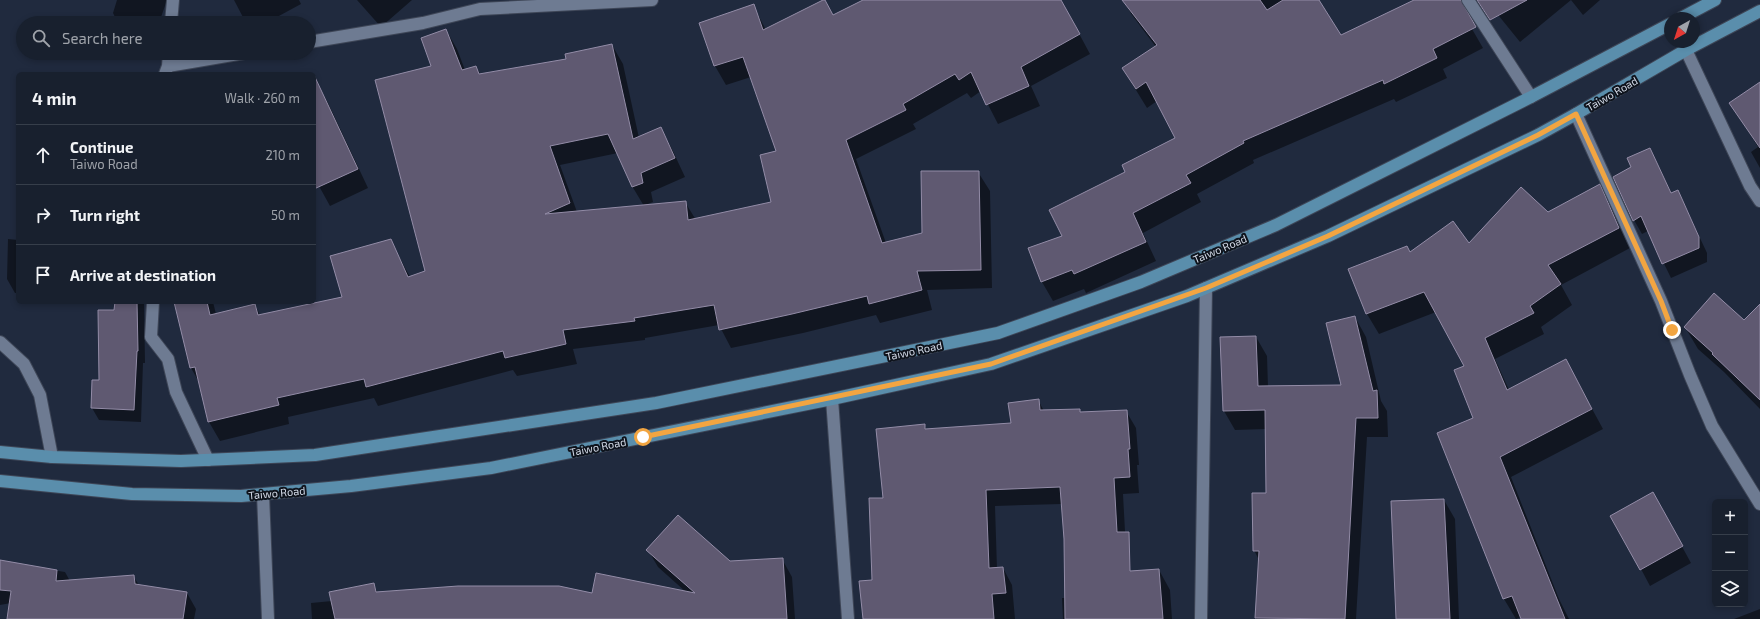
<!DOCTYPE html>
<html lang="en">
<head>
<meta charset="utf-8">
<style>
  :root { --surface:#18202e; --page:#252d3a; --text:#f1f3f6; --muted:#9fa3aa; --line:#363e4a }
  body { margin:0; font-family:"Exo 2",sans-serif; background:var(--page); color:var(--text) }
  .controls { position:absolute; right:12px; bottom:12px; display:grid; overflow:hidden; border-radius:6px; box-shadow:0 2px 6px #0003 }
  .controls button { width:36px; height:36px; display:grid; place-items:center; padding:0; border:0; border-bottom:1px solid var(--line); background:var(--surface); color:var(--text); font:20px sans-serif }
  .compass { position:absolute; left:1664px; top:12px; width:36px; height:36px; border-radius:50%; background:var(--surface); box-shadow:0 2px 6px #0003; rotate:219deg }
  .stop { position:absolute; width:12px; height:12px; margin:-9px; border:3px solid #f2a541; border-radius:50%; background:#fff }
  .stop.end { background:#f2a541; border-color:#fff; box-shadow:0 1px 4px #0008 }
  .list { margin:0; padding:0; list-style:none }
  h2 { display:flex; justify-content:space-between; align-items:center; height:52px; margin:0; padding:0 16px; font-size:17px }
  h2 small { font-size:13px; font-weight:400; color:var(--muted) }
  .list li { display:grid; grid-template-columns:26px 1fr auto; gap:12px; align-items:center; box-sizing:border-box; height:60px; padding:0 16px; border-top:1px solid var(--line) }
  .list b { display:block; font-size:15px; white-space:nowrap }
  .list p { margin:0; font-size:13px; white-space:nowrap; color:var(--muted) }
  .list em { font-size:13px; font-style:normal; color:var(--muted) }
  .icon { flex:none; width:22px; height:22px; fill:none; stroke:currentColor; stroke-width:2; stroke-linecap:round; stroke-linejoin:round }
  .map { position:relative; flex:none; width:1760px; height:619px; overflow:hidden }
  .search { position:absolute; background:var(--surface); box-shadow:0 2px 6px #0003; left:16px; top:16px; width:300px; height:44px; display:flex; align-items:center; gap:10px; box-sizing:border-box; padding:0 14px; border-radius:22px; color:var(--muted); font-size:15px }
  .panel { position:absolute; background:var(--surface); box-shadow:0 2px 6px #0003; left:16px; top:72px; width:300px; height:232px; border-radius:6px }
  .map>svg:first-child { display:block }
  .shadow { fill:#0007; fill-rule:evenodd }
  .building { fill:#5f5971; stroke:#938ca7 }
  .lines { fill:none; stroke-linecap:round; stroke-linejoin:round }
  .street-casing { stroke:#3e4657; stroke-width:14 }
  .primary-casing { stroke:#3e4657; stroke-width:14 }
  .street { stroke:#6e7b92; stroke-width:12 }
  .primary { stroke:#5a8eac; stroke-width:12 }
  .route { stroke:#f2a541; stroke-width:5 }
  .labels { text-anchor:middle; stroke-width:4; stroke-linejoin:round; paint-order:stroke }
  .street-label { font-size:11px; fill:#d3dae7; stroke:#0e131c }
</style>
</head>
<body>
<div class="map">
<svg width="1760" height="619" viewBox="0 0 1760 619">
  <rect width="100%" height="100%" fill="#202a3e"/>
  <!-- shadow -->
  <path class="shadow" d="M 117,0 L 167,0 L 159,23 L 118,23 L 113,13 Z
    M 234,0 L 299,0 L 301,4 L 266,23 L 246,23 Z
    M 357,0 L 412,0 L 381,27 Z
    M 866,0 L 1061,0 L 1090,54 L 1031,86 L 1040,106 L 998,124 L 981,91 L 971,98 L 967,93 L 913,124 L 916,129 L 856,159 L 886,243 L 923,234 L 978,172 L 990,191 L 992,288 L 927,290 L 932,310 L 880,323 L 876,315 L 803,333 L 731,348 L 719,325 L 645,338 L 645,340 L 573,349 L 577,364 L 517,376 L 513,370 L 378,406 L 374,398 L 288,417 L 289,424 L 220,441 L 209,422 L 199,382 L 191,368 L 175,302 L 213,302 L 216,314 L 255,305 L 260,315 L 343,298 L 390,240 L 410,277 L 426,271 L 433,67 L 446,30 L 457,49 L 465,70 L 476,67 L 481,75 L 567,60 L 612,45 L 623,64 L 639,138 L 660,128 L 671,147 L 685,177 L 651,192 L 653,202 L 645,205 L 685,202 L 696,220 L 773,203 L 777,152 L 751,77 L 726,85 L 715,66 L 753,5 L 766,30 L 833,16 ZM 618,153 L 632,186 L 644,206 L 577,212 L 560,165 Z
    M 1123,0 L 1318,0 L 1341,37 L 1414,0 L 1441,0 L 1472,29 L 1483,48 L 1443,69 L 1447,78 L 1396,102 L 1394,99 L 1253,160 L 1254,163 L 1197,194 L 1201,202 L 1143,233 L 1156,261 L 1086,293 L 1084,289 L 1053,301 L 1042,282 L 1063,237 L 1126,173 L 1176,138 L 1157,101 L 1147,108 L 1123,69 L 1156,47 L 1132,15 Z
    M 1486,0 L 1600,0 L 1583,15 L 1571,0 L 1520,42 Z
    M 1760,83 L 1760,168 L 1751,152 L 1758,147 L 1731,103 Z
    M 317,84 L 328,103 L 368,188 L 330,206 L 314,177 L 314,85 Z
    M 1650,149 L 1672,194 L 1677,191 L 1685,206 L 1707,253 L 1707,262 L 1671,278 L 1648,231 L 1642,234 L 1634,220 L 1633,168 Z
    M 1599,185 L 1611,205 L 1630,248 L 1561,285 L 1572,305 L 1541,327 L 1544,334 L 1495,359 L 1509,390 L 1566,361 L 1603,429 L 1511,477 L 1559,599 L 1569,619 L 1522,619 L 1521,617 L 1516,619 L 1504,599 L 1438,433 L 1475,419 L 1465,366 L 1436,312 L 1379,334 L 1367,314 L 1349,269 L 1411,253 L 1469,245 L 1548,213 Z
    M 8,239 L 18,240 L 18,293 L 15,293 L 7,279 Z
    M 116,302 L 144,302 L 145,363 L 143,363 L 141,422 L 99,420 L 92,408 L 100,381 Z
    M 1760,316 L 1760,409 L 1724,372 L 1698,349 L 1685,327 L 1744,322 Z
    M 1355,317 L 1366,337 L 1381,401 L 1387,411 L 1388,437 L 1367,437 L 1356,619 L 1256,619 L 1259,560 L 1254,550 L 1267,494 L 1266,429 L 1235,430 L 1224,411 L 1256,337 L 1267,356 L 1268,387 L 1342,386 Z
    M 1038,400 L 1044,411 L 1079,410 L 1081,413 L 1126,411 L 1136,428 L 1139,465 L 1137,465 L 1139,493 L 1123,494 L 1126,550 L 1100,619 L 1063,619 L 1062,598 L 1066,598 L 1065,539 L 1062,504 L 995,506 L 997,569 L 1003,568 L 1012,585 L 1015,619 L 864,619 L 873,581 L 884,498 L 924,425 L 927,430 L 1012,424 Z
    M 1444,500 L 1455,519 L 1459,619 L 1397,619 Z
    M 1662,510 L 1691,563 L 1650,586 L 1641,569 Z
    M 648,550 L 730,562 L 782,559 L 792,577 L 795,619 L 312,619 L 311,603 L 332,601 L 373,584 L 378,593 L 593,594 L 686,592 L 658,567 Z
    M 0,562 L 65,572 L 70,581 L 133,576 L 139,585 L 187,593 L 196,609 L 194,619 L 8,619 L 11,603 L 0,605 Z
    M 1159,570 L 1170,590 L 1172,619 L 1117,619 Z
    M 1760,609 L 1760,619 L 1734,619 Z"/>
  <!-- building -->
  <path class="building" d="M 823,0 L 825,0 L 833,15 L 863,0 L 1061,0 L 1080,34 L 1021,67 L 1029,86 L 986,105 L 971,72 L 959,80 L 955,74 L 903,104 L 906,110 L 846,140 L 882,243 L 922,233 L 921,171 L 979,171 L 981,270 L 917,271 L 922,290 L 869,304 L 867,296 L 792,314 L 719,330 L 714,305 L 634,318 L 635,321 L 563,330 L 566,344 L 505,358 L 503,351 L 366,387 L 364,379 L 277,398 L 279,405 L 208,422 L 195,367 L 190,368 L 174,302 L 207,302 L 210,315 L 255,304 L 258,315 L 342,297 L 330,256 L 391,239 L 408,277 L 425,271 L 375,80 L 431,66 L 421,38 L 446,29 L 462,70 L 476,66 L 479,74 L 566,59 L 565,54 L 612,44 L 633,139 L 661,127 L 675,158 L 641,173 L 643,183 L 632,187 L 608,134 L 550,146 L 570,203 L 545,214 L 686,201 L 688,220 L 771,202 L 760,155 L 776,151 L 743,57 L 714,66 L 699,23 L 754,4 L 763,30 Z
    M 1122,0 L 1260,0 L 1267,10 L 1283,0 L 1319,0 L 1341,35 L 1414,0 L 1461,0 L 1476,27 L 1433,49 L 1437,58 L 1384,84 L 1383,80 L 1243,141 L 1244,143 L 1186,175 L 1191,183 L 1133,213 L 1146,242 L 1074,274 L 1072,270 L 1041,282 L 1028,248 L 1062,236 L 1049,210 L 1125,172 L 1122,165 L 1175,138 L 1146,82 L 1136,89 L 1122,68 L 1157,45 Z
    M 1477,0 L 1527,0 L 1490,20 Z
    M 314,75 L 358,169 L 314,189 Z
    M 1760,82 L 1760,148 L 1729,103 Z
    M 1650,148 L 1671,193 L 1678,190 L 1699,237 L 1699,248 L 1662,264 L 1641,216 L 1633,221 L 1613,177 L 1631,167 L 1627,158 Z
    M 1600,184 L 1619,228 L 1548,265 L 1561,284 L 1530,306 L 1534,313 L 1485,338 L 1507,390 L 1566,359 L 1592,409 L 1500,457 L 1565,619 L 1521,619 L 1512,596 L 1503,599 L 1437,433 L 1473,418 L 1454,370 L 1464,366 L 1424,292 L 1366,314 L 1348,269 L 1407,246 L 1410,252 L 1453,221 L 1469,243 L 1521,187 L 1548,212 Z
    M 1714,293 L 1744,320 L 1760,304 L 1760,400 L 1712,354 L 1713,353 L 1684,327 Z
    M 115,302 L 137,302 L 138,351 L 137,351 L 134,410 L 91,408 L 92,380 L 99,380 L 98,310 L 114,310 Z
    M 1355,316 L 1373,391 L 1377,390 L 1378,418 L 1356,418 L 1345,619 L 1255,618 L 1259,551 L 1253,551 L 1252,493 L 1266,493 L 1265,410 L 1223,411 L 1220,337 L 1256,336 L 1258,386 L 1341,385 L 1326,323 Z
    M 1039,399 L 1040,410 L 1080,409 L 1080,412 L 1127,410 L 1130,449 L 1128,449 L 1130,477 L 1114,478 L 1117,532 L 1129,532 L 1130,571 L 1159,569 L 1163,619 L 1065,619 L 1064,539 L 1060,487 L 986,490 L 989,568 L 1003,567 L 1006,593 L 992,594 L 994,619 L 863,619 L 859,581 L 872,580 L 869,498 L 883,498 L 876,429 L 925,424 L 925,429 L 1011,423 L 1008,403 Z
    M 1653,492 L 1683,546 L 1640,570 L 1610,516 Z
    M 1444,499 L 1450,619 L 1396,619 L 1391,501 Z
    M 678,515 L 730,561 L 783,558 L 787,619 L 335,619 L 329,592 L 374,583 L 376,592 L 458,586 L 559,586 L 592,593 L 596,573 L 695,593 L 646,550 Z
    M 0,560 L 57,570 L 56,581 L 134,575 L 135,584 L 187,592 L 183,619 L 7,619 L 11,591 L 0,590 Z"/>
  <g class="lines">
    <!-- street casing -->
    <g class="street-casing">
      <path id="street" d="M 1468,0 L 1531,97
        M 171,23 L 173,0
        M 309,42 L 423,23 L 480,9 L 652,0
        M 1686,50 L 1750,186 L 1760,201
        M 168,66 L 244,53
        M 165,74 L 168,66 L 169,53
        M 1576,114 L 1661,301 L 1690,375 L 1712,426 L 1760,504
        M 153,302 L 151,337 L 168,359 L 176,392 L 208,460
        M 0,342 L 24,364 L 40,395 L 52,457
        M 832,399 L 848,619
        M 263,494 L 268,619
        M 1201,619 L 1206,288"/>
    </g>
    <!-- primary casing -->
    <g class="primary-casing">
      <path id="primary" d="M 1681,18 L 1715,0
        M 0,452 L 52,457 L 181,461 L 315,455 L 656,403 L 998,333 L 1141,282 L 1276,225 L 1531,97 L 1670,24
        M 0,481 L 132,494 L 241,496 L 351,486 L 491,468 L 832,399 L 991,364 L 1187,296 L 1328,236 L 1538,135 L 1576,114 L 1686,50 L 1760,11"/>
    </g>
    <!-- street -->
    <use href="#street" class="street"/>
    <!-- primary -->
    <use href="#primary" class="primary"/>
  </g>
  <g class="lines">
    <!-- route -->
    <path class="route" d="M 643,437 L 991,364 L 1206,288 L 1328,236 L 1538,135 L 1576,114 L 1661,301 L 1672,330"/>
  </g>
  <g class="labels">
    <!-- street labels -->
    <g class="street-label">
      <text transform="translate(1612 94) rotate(-30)" y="4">Taiwo Road</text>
      <text transform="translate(1220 249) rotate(-23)" y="4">Taiwo Road</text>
      <text transform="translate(914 351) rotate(-12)" y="4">Taiwo Road</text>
      <text transform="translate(598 447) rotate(-11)" y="4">Taiwo Road</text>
      <text transform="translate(277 493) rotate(-5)" y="4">Taiwo Road</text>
    </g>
  </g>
</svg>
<div class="controls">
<button>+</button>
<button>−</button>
<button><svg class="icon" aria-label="layers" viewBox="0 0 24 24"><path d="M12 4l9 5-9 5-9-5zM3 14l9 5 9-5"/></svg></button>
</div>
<svg class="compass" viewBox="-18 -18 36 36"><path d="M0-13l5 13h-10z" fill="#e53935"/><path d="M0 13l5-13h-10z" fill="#9fa3aa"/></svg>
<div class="stop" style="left:643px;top:437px"></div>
<div class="stop end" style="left:1672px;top:330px"></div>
<div class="search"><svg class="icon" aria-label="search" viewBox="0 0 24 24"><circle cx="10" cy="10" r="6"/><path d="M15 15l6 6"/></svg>Search here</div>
<section class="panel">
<h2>4 min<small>Walk · 260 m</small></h2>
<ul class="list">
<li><svg class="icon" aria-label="ahead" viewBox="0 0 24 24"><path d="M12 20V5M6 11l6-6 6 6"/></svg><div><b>Continue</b><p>Taiwo Road</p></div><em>210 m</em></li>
<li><svg class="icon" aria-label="right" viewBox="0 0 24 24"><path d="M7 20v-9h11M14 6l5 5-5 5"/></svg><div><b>Turn right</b></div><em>50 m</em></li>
<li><svg class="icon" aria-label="arrive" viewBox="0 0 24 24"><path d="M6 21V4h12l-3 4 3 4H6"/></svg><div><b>Arrive at destination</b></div></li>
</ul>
</section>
</div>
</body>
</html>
